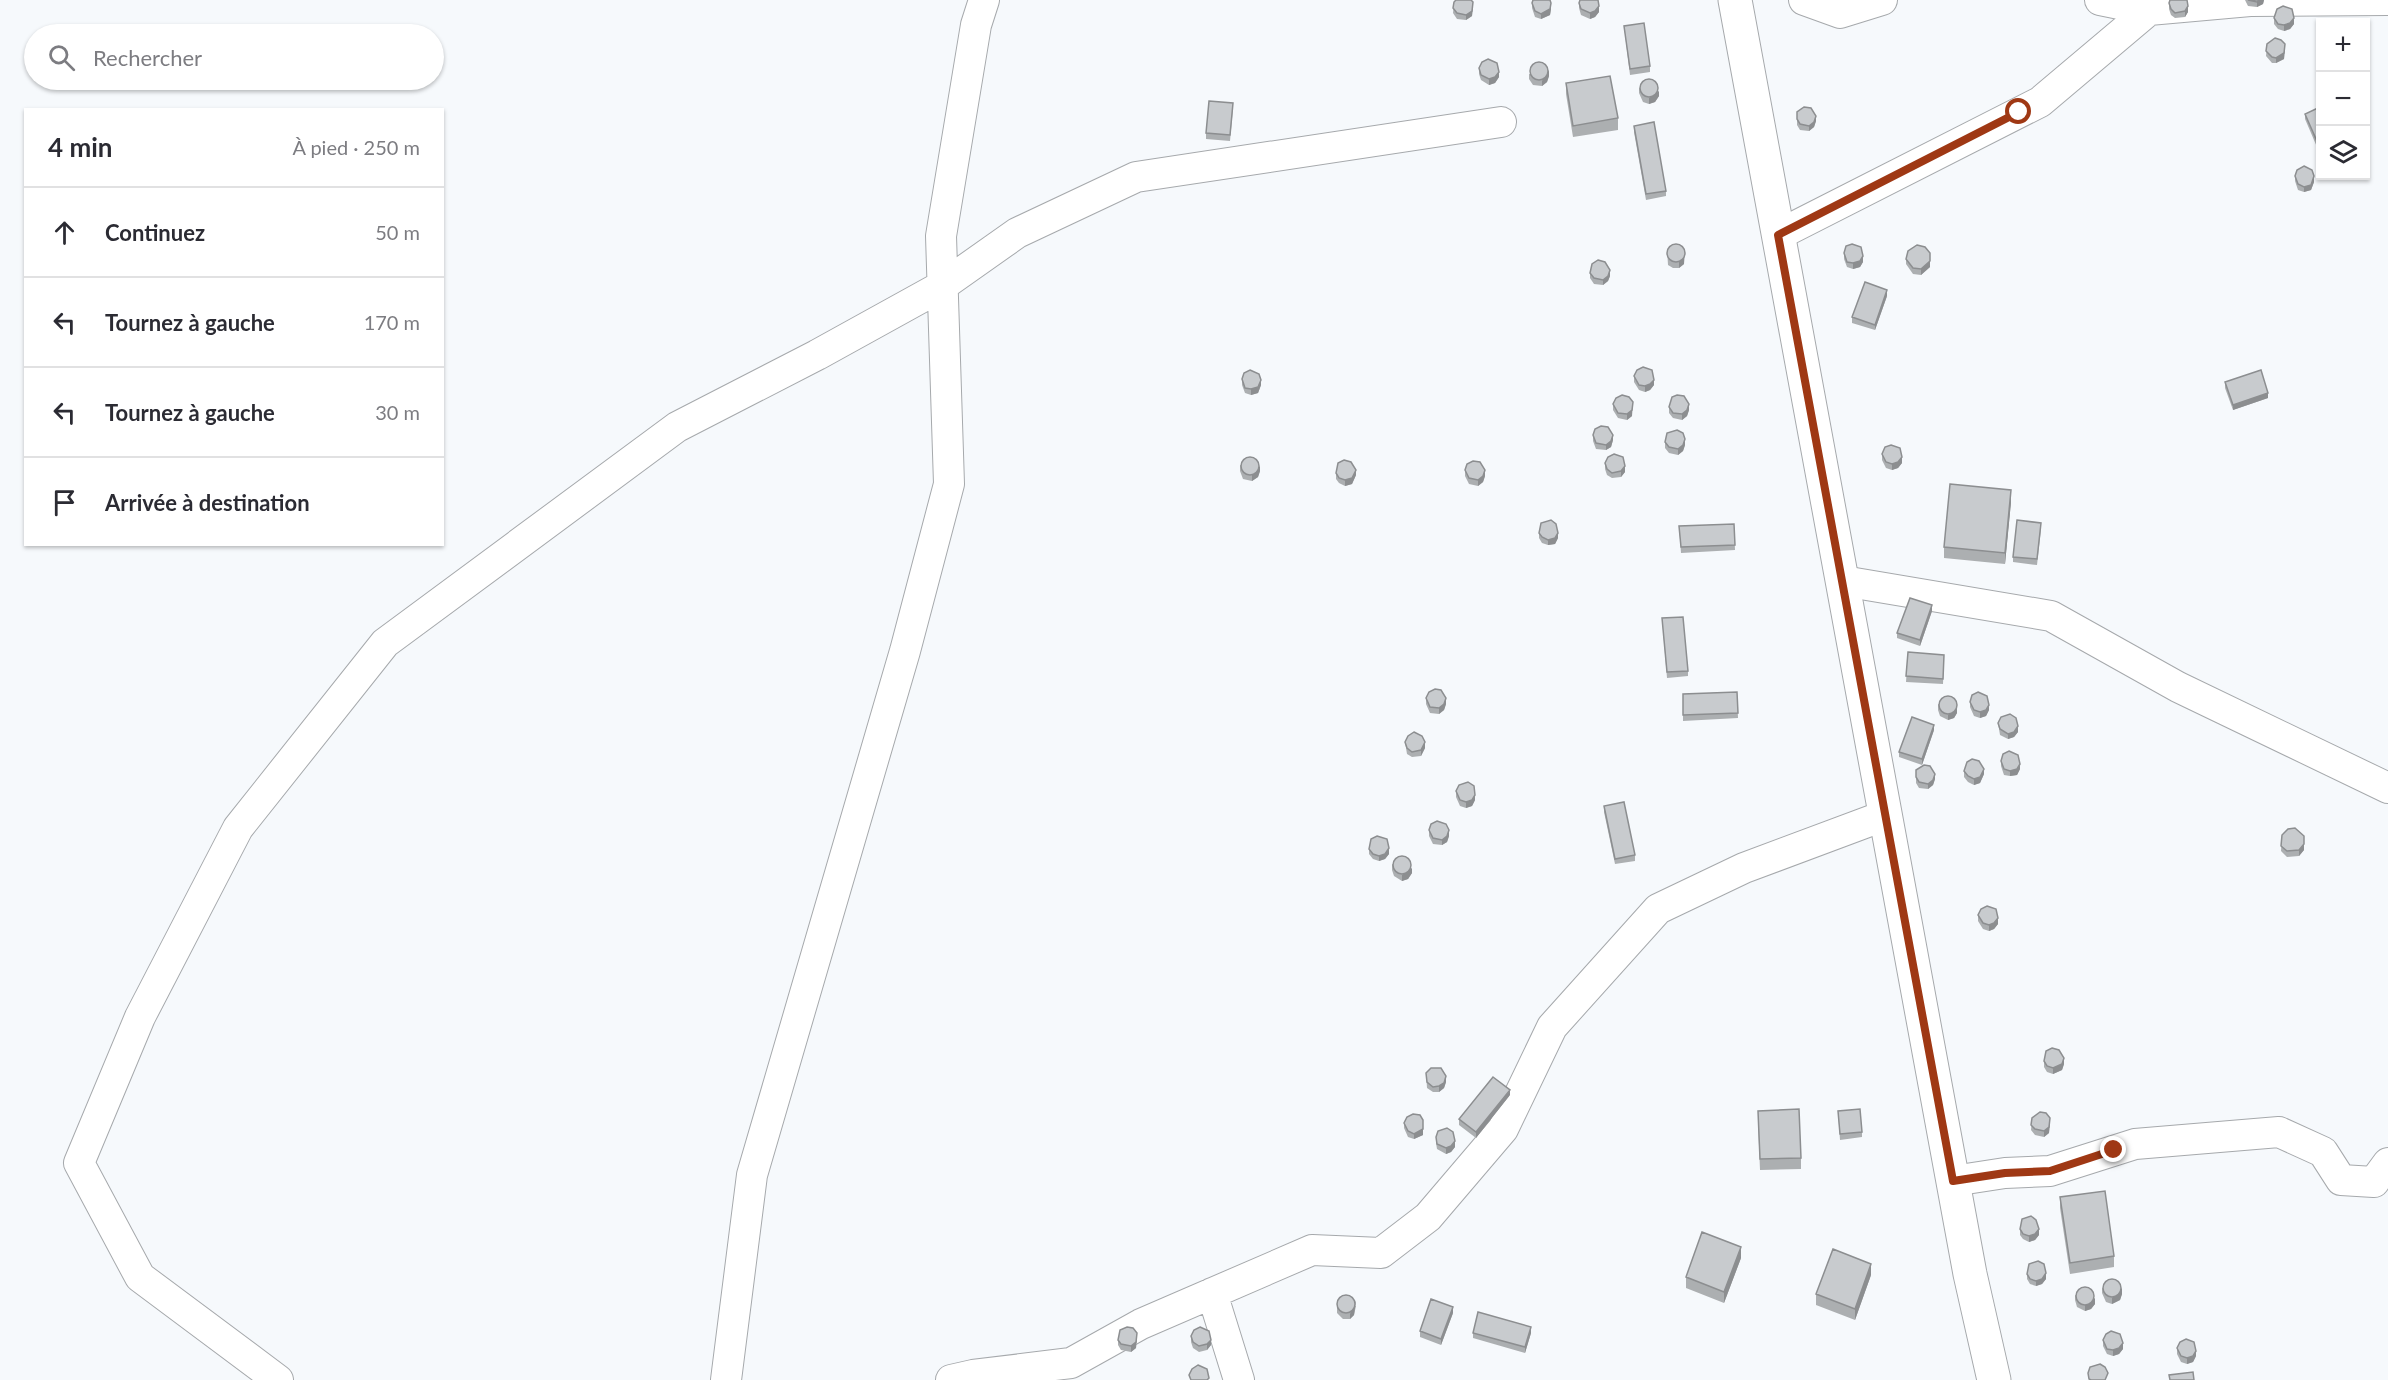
<!DOCTYPE html>
<html lang="fr">
<head>
<meta charset="utf-8">
<style>
  :root { --surface:#fff; --page:#f2f2f3; --text:#2b2b33; --muted:#7c7c81; --line:#e1e1e2 }
  body { margin:0; font-family:Lato,sans-serif; background:var(--page); color:var(--text) }
  .controls { position:absolute; right:18px; top:18px; display:grid; overflow:hidden; border-radius:0px; box-shadow:0 2px 4px #0004 }
  .controls button { width:54px; height:54px; display:grid; place-items:center; padding:0; border:0; border-bottom:2px solid var(--line); background:var(--surface); color:var(--text); font:30px sans-serif }
  .stop { position:absolute; width:18px; height:18px; margin:-14px; border:4px solid #9f3814; border-radius:50%; background:#fff }
  .stop.end { background:#9f3814; border-color:#fff; box-shadow:0 2px 6px #0008 }
  .list { margin:0; padding:0; list-style:none }
  h2 { display:flex; justify-content:space-between; align-items:center; height:78px; margin:0; padding:0 24px; font-size:26px }
  h2 small { font-size:20px; font-weight:400; color:var(--muted) }
  .list li { display:grid; grid-template-columns:39px 1fr auto; gap:18px; align-items:center; box-sizing:border-box; height:90px; padding:0 24px; border-top:2px solid var(--line) }
  .list b { display:block; font-size:22px; white-space:nowrap }
  .list em { font-size:20px; font-style:normal; color:var(--muted) }
  .icon { flex:none; width:33px; height:33px; fill:none; stroke:currentColor; stroke-width:2; stroke-linecap:round; stroke-linejoin:round }
  .map { position:relative; flex:none; width:2388px; height:1380px; overflow:hidden }
  .search { position:absolute; background:var(--surface); box-shadow:0 2px 4px #0004; left:24px; top:24px; width:420px; height:66px; display:flex; align-items:center; gap:15px; box-sizing:border-box; padding:0 21px; border-radius:33px; color:var(--muted); font-size:22px }
  .panel { position:absolute; background:var(--surface); box-shadow:0 2px 4px #0004; left:24px; top:108px; width:420px; height:438px; border-radius:0px }
  .map>svg:first-child { display:block }
  .lines { fill:none; stroke-linecap:round; stroke-linejoin:round }
  .minor-casing { stroke:#a6a9ac; stroke-width:32 }
  .secondary-casing { stroke:#a6a9ac; stroke-width:35 }
  .minor { stroke:#fff; stroke-width:30 }
  .secondary { stroke:#fff; stroke-width:33 }
  .wall { fill:#acafb1 }
  .shaded-wall { fill:#8c8e90 }
  .building { fill:#c8cbce; stroke:#8c8e90; stroke-width:1.5 }
  .route { stroke:#9f3814; stroke-width:8 }
</style>
</head>
<body>
<div class="map">
<svg width="2388" height="1380" viewBox="0 0 2388 1380">
  <rect width="100%" height="100%" fill="#f6f9fc"/>
  <g class="lines">
    <!-- minor casing -->
    <g class="minor-casing">
      <path id="minor" d="M 1804,0 L 1840,13 L 1882,0
        M 2100,0 L 2149,10 L 2250,1 L 2388,0
        M 1778,235 L 2040,102 L 2149,10 L 2173,0
        M 1843,581 L 2051,616 L 2178,687 L 2388,788
        M 1953,1181 L 2005,1173 L 2050,1171 L 2135,1144 L 2279,1132 L 2323,1152 L 2341,1180 L 2374,1182 L 2388,1163
        M 1212,1293 L 1239,1380
        M 278,1380 L 140,1277 L 79,1163 L 140,1017 L 238,828 L 385,643 L 677,427 L 817,355 L 942,286 L 1017,233 L 1136,177 L 1501,122
        M 726,1380 L 752,1175 L 905,651 L 949,484 L 941,236 L 976,25 L 984,0
        M 951,1380 L 973,1375 L 1071,1363 L 1141,1324 L 1312,1250 L 1381,1253 L 1428,1217 L 1503,1129 L 1552,1027 L 1658,909 L 1744,868 L 1886,815"/>
    </g>
    <!-- secondary casing -->
    <g class="secondary-casing">
      <path id="secondary" d="M 1735,0 L 1970,1274 L 1994,1380"/>
    </g>
    <!-- minor -->
    <use href="#minor" class="minor"/>
    <!-- secondary -->
    <use href="#secondary" class="secondary"/>
  </g>
  <!-- wall -->
  <path class="wall" d="M 2245,0 L 2264,0 L 2263,4 L 2257,7 L 2248,6 Z
    M 1454,2 L 1473,8 L 1472,16 L 1466,20 L 1457,19 L 1453,13 Z
    M 1532,3 L 1551,9 L 1550,15 L 1541,19 L 1535,17 L 1532,8 Z
    M 1579,3 L 1599,12 L 1595,17 L 1590,19 L 1581,15 L 1579,8 Z
    M 2169,3 L 2188,12 L 2185,17 L 2175,18 L 2171,15 L 2169,9 Z
    M 2274,18 L 2294,24 L 2290,29 L 2284,31 L 2278,29 L 2274,24 Z
    M 1624,26 L 1650,66 L 1650,72 L 1630,75 Z
    M 2267,44 L 2285,50 L 2284,59 L 2276,63 L 2272,63 L 2266,56 Z
    M 1479,68 L 1499,77 L 1495,83 L 1489,85 L 1481,80 L 1479,74 Z
    M 1529,74 L 1549,76 L 1547,82 L 1542,86 L 1533,85 L 1529,79 Z
    M 1566,83 L 1618,118 L 1618,130 L 1573,137 L 1566,94 Z
    M 1639,88 L 1659,96 L 1655,102 L 1649,104 L 1643,102 L 1639,93 Z
    M 2320,107 L 2320,154 L 2305,119 L 2305,114 Z
    M 1233,108 L 1230,141 L 1206,139 L 1206,133 Z
    M 1797,112 L 1816,121 L 1814,127 L 1809,131 L 1800,130 L 1797,125 Z
    M 1634,126 L 1666,191 L 1666,196 L 1646,200 L 1634,132 Z
    M 2295,176 L 2314,182 L 2311,190 L 2304,192 L 2298,190 L 2295,181 Z
    M 1667,249 L 1684,264 L 1679,268 L 1673,268 L 1668,265 Z
    M 1844,253 L 1863,262 L 1860,267 L 1853,269 L 1847,267 L 1844,259 Z
    M 1930,253 L 1930,267 L 1921,275 L 1913,274 L 1906,264 L 1906,259 Z
    M 1590,273 L 1610,276 L 1608,281 L 1603,285 L 1594,284 L 1590,278 Z
    M 1887,296 L 1875,330 L 1852,323 L 1852,317 Z
    M 1634,376 L 1654,385 L 1650,390 L 1645,392 L 1639,390 L 1634,382 Z
    M 1242,379 L 1261,385 L 1258,393 L 1251,395 L 1245,393 L 1242,385 Z
    M 2225,382 L 2268,398 L 2233,410 L 2225,388 Z
    M 1613,404 L 1632,416 L 1627,420 L 1618,418 L 1613,410 Z
    M 1669,407 L 1689,410 L 1687,416 L 1682,420 L 1673,418 L 1669,413 Z
    M 1593,435 L 1613,440 L 1611,447 L 1606,450 L 1596,449 L 1593,441 Z
    M 1665,442 L 1685,445 L 1683,451 L 1678,455 L 1669,453 L 1665,448 Z
    M 1882,454 L 1902,463 L 1898,468 L 1892,470 L 1886,468 L 1882,460 Z
    M 1605,463 L 1625,472 L 1621,477 L 1612,478 L 1607,475 L 1605,469 Z
    M 1240,465 L 1260,471 L 1258,477 L 1252,481 L 1243,479 L 1240,471 Z
    M 1465,470 L 1485,476 L 1483,482 L 1478,486 L 1469,484 L 1465,476 Z
    M 1336,473 L 1356,475 L 1352,484 L 1345,486 L 1339,483 L 1336,479 Z
    M 2011,502 L 2005,564 L 1944,558 L 1944,547 Z
    M 1734,524 L 1735,550 L 1681,553 L 1679,526 Z
    M 2041,529 L 2037,565 L 2013,562 L 2013,557 Z
    M 1539,533 L 1558,538 L 1555,544 L 1548,545 L 1542,543 L 1539,538 Z
    M 1932,611 L 1920,646 L 1897,638 L 1897,633 Z
    M 1662,618 L 1688,671 L 1688,676 L 1667,678 Z
    M 1908,652 L 1944,655 L 1943,684 L 1906,682 Z
    M 1737,692 L 1738,718 L 1683,721 L 1683,694 Z
    M 1426,698 L 1446,704 L 1444,710 L 1439,714 L 1430,713 L 1426,704 Z
    M 1970,702 L 1989,710 L 1986,716 L 1980,718 L 1974,716 L 1970,707 Z
    M 1938,704 L 1957,713 L 1954,718 L 1948,720 L 1940,716 L 1938,710 Z
    M 1998,723 L 2018,732 L 2014,737 L 2008,739 L 2000,735 Z
    M 1934,730 L 1922,765 L 1899,757 L 1899,752 Z
    M 1405,742 L 1425,748 L 1421,756 L 1412,757 L 1407,754 Z
    M 2001,761 L 2020,769 L 2017,775 L 2010,776 L 2004,775 L 2001,766 Z
    M 1916,770 L 1935,779 L 1933,785 L 1928,789 L 1919,788 L 1916,783 Z
    M 1964,771 L 1984,774 L 1980,783 L 1974,785 L 1968,782 L 1964,777 Z
    M 1456,791 L 1475,800 L 1472,806 L 1466,808 L 1460,806 L 1456,797 Z
    M 1604,806 L 1635,855 L 1635,861 L 1615,864 L 1604,812 Z
    M 1429,830 L 1449,836 L 1447,842 L 1442,845 L 1433,844 L 1429,836 Z
    M 2282,835 L 2304,836 L 2304,850 L 2299,856 L 2287,857 L 2281,851 Z
    M 1369,849 L 1389,854 L 1385,859 L 1379,861 L 1373,859 L 1369,854 Z
    M 1392,864 L 1412,873 L 1408,879 L 1402,881 L 1394,876 L 1392,870 Z
    M 1978,915 L 1998,924 L 1994,929 L 1989,931 L 1983,929 L 1978,921 Z
    M 2044,1061 L 2064,1064 L 2062,1070 L 2053,1074 L 2047,1072 L 2044,1067 Z
    M 1426,1073 L 1446,1082 L 1444,1088 L 1439,1092 L 1433,1092 L 1427,1088 Z
    M 1510,1095 L 1476,1138 L 1459,1125 L 1459,1119 Z
    M 1838,1111 L 1862,1132 L 1862,1137 L 1840,1140 Z
    M 2032,1118 L 2050,1124 L 2049,1133 L 2044,1137 L 2035,1135 L 2031,1130 Z
    M 1758,1122 L 1801,1158 L 1801,1169 L 1760,1170 Z
    M 1404,1123 L 1423,1126 L 1423,1135 L 1414,1139 L 1408,1137 L 1404,1128 Z
    M 1436,1137 L 1455,1147 L 1451,1152 L 1446,1154 L 1437,1149 L 1436,1143 Z
    M 2060,1197 L 2114,1256 L 2114,1267 L 2070,1274 L 2060,1208 Z
    M 2020,1229 L 2039,1235 L 2035,1240 L 2029,1242 L 2023,1239 L 2020,1235 Z
    M 1741,1258 L 1724,1303 L 1686,1288 L 1686,1277 Z
    M 2027,1274 L 2046,1279 L 2042,1284 L 2036,1286 L 2030,1284 L 2027,1279 Z
    M 1871,1275 L 1855,1320 L 1816,1305 L 1816,1294 Z
    M 2102,1288 L 2122,1294 L 2120,1300 L 2112,1304 L 2106,1302 L 2102,1293 Z
    M 2075,1295 L 2095,1304 L 2091,1309 L 2085,1311 L 2077,1307 L 2075,1300 Z
    M 1337,1300 L 1356,1306 L 1354,1315 L 1350,1319 L 1343,1319 L 1337,1313 Z
    M 1453,1313 L 1441,1345 L 1420,1337 L 1420,1331 Z
    M 1473,1333 L 1531,1333 L 1525,1353 L 1473,1338 Z
    M 1191,1336 L 1211,1345 L 1207,1350 L 1199,1352 L 1193,1348 L 1191,1342 Z
    M 1137,1339 L 1136,1348 L 1131,1352 L 1121,1350 L 1118,1345 L 1118,1340 Z
    M 2103,1340 L 2123,1349 L 2119,1354 L 2113,1356 L 2107,1354 L 2103,1346 Z
    M 2177,1348 L 2196,1356 L 2193,1362 L 2187,1364 L 2181,1362 L 2177,1354 Z"/>
  <!-- shaded-wall -->
  <path class="shaded-wall" d="M 2260,0 L 2264,0 L 2263,4 L 2257,7 L 2257,2 Z
    M 1473,2 L 1472,16 L 1466,20 L 1466,15 Z
    M 1551,3 L 1551,9 L 1550,15 L 1541,19 L 1541,14 Z
    M 1599,6 L 1599,12 L 1595,17 L 1590,19 L 1590,13 Z
    M 2188,6 L 2188,12 L 2185,17 L 2185,11 Z
    M 2294,18 L 2294,24 L 2290,29 L 2284,31 L 2284,25 Z
    M 2285,44 L 2284,59 L 2276,63 L 2276,58 Z
    M 1549,70 L 1549,76 L 1547,82 L 1542,86 L 1542,81 Z
    M 1499,72 L 1499,77 L 1495,83 L 1489,85 L 1489,79 Z
    M 1659,91 L 1659,96 L 1655,102 L 1649,104 L 1649,98 Z
    M 1816,116 L 1816,121 L 1814,127 L 1809,131 L 1809,126 Z
    M 2314,176 L 2314,182 L 2311,190 L 2304,192 L 2304,187 Z
    M 1685,250 L 1684,264 L 1679,268 L 1679,262 Z
    M 1863,256 L 1863,262 L 1860,267 L 1853,269 L 1853,263 Z
    M 1930,261 L 1930,267 L 1921,275 L 1921,269 Z
    M 1610,270 L 1610,276 L 1608,281 L 1603,285 L 1603,280 Z
    M 1887,290 L 1887,296 L 1875,330 L 1875,325 Z
    M 1261,380 L 1261,385 L 1258,393 L 1251,395 L 1251,389 Z
    M 1654,380 L 1654,385 L 1650,390 L 1645,392 L 1645,386 Z
    M 2268,393 L 2268,398 L 2233,410 L 2233,405 Z
    M 1633,402 L 1632,416 L 1627,420 L 1627,414 Z
    M 1689,404 L 1689,410 L 1687,416 L 1682,420 L 1682,414 Z
    M 1613,435 L 1613,440 L 1611,447 L 1606,450 L 1606,445 Z
    M 1685,439 L 1685,445 L 1683,451 L 1678,455 L 1678,449 Z
    M 1902,457 L 1902,463 L 1898,468 L 1892,470 L 1892,464 Z
    M 1260,466 L 1260,471 L 1258,477 L 1252,481 L 1252,475 Z
    M 1625,466 L 1625,472 L 1621,477 L 1621,471 Z
    M 1356,470 L 1356,475 L 1352,484 L 1345,486 L 1345,480 Z
    M 1485,470 L 1485,476 L 1483,482 L 1478,486 L 1478,480 Z
    M 2011,490 L 2011,502 L 2005,564 L 2005,553 Z
    M 1558,533 L 1558,538 L 1555,544 L 1548,545 L 1548,540 Z
    M 1932,605 L 1932,611 L 1920,646 L 1920,640 Z
    M 1446,698 L 1446,704 L 1444,710 L 1439,714 L 1439,708 Z
    M 1989,705 L 1989,710 L 1986,716 L 1980,718 L 1980,712 Z
    M 1957,707 L 1957,713 L 1954,718 L 1948,720 L 1948,715 Z
    M 1934,725 L 1934,730 L 1922,765 L 1922,759 Z
    M 2018,726 L 2018,732 L 2014,737 L 2008,739 L 2008,734 Z
    M 1425,742 L 1425,748 L 1421,756 L 1421,750 Z
    M 2020,764 L 2020,769 L 2017,775 L 2010,776 L 2010,771 Z
    M 1984,769 L 1984,774 L 1980,783 L 1974,785 L 1974,779 Z
    M 1935,774 L 1935,779 L 1933,785 L 1928,789 L 1928,784 Z
    M 1475,795 L 1475,800 L 1472,806 L 1466,808 L 1466,802 Z
    M 1449,830 L 1449,836 L 1447,842 L 1442,845 L 1442,840 Z
    M 2304,844 L 2304,850 L 2299,856 L 2299,850 Z
    M 1389,848 L 1389,854 L 1385,859 L 1379,861 L 1379,856 Z
    M 1412,868 L 1412,873 L 1408,879 L 1402,881 L 1402,875 Z
    M 1998,918 L 1998,924 L 1994,929 L 1989,931 L 1989,925 Z
    M 2064,1058 L 2064,1064 L 2062,1070 L 2053,1074 L 2053,1068 Z
    M 1446,1076 L 1446,1082 L 1444,1088 L 1439,1092 L 1439,1086 Z
    M 1510,1090 L 1510,1095 L 1476,1138 L 1476,1132 Z
    M 2050,1118 L 2049,1133 L 2044,1137 L 2044,1131 Z
    M 1423,1120 L 1423,1135 L 1414,1139 L 1414,1134 Z
    M 1455,1141 L 1455,1147 L 1451,1152 L 1446,1154 L 1446,1148 Z
    M 2039,1229 L 2039,1235 L 2035,1240 L 2029,1242 L 2029,1236 Z
    M 1741,1247 L 1741,1258 L 1724,1303 L 1724,1292 Z
    M 1871,1264 L 1871,1275 L 1855,1320 L 1855,1309 Z
    M 2046,1273 L 2046,1279 L 2042,1284 L 2036,1286 L 2036,1281 Z
    M 2122,1288 L 2122,1294 L 2120,1300 L 2112,1304 L 2112,1298 Z
    M 2095,1298 L 2095,1304 L 2091,1309 L 2085,1311 L 2085,1305 Z
    M 1356,1300 L 1354,1315 L 1350,1319 L 1350,1314 Z
    M 1453,1307 L 1453,1313 L 1441,1345 L 1441,1339 Z
    M 1531,1327 L 1531,1333 L 1525,1353 L 1525,1347 Z
    M 1137,1333 L 1136,1348 L 1131,1352 L 1131,1346 Z
    M 1211,1340 L 1211,1345 L 1207,1350 L 1207,1344 Z
    M 2123,1343 L 2123,1349 L 2119,1354 L 2113,1356 L 2113,1350 Z
    M 2196,1351 L 2196,1356 L 2193,1362 L 2187,1364 L 2187,1358 Z"/>
  <!-- building -->
  <path class="building" d="M 1456,0 L 1471,0 L 1473,2 L 1472,11 L 1466,15 L 1457,13 L 1453,8 L 1454,2 Z
    M 1533,0 L 1550,0 L 1551,3 L 1550,9 L 1541,14 L 1535,11 L 1532,3 Z
    M 1580,0 L 1598,0 L 1599,6 L 1595,11 L 1590,13 L 1581,9 L 1579,3 Z
    M 2170,0 L 2187,0 L 2188,6 L 2185,11 L 2175,13 L 2171,9 L 2169,3 Z
    M 2248,0 L 2260,0 L 2257,2 Z
    M 2283,6 L 2292,9 L 2294,18 L 2290,23 L 2284,25 L 2278,24 L 2274,18 L 2277,9 Z
    M 1644,23 L 1650,66 L 1630,69 L 1624,26 Z
    M 2275,38 L 2281,40 L 2285,44 L 2284,53 L 2276,58 L 2272,57 L 2266,51 L 2267,44 Z
    M 1488,59 L 1497,63 L 1499,72 L 1495,77 L 1489,79 L 1481,75 L 1479,68 L 1482,62 Z
    M1530 71a9 9 0 1 1 18 0a9 9 0 1 1-18 0Z
    M 1610,76 L 1618,118 L 1573,126 L 1566,83 Z
    M1640 88a9 9 0 1 1 18 0a9 9 0 1 1-18 0Z
    M 1209,101 L 1233,103 L 1230,135 L 1206,133 Z
    M 1804,107 L 1811,108 L 1816,116 L 1814,122 L 1809,126 L 1800,124 L 1797,119 L 1797,112 Z
    M 2320,107 L 2320,148 L 2305,114 Z
    M 1654,122 L 1666,191 L 1646,194 L 1634,126 Z
    M 2304,166 L 2312,170 L 2314,176 L 2311,185 L 2304,187 L 2298,184 L 2295,176 L 2297,170 Z
    M1667 253a9 9 0 1 1 18 0a9 9 0 1 1-18 0Z
    M 1852,244 L 1861,247 L 1863,256 L 1860,261 L 1853,263 L 1847,262 L 1844,253 L 1846,246 Z
    M 1917,245 L 1925,247 L 1930,253 L 1930,261 L 1921,269 L 1913,268 L 1906,259 L 1908,251 Z
    M 1598,260 L 1605,262 L 1610,270 L 1608,276 L 1603,280 L 1594,278 L 1590,273 L 1592,264 Z
    M 1865,282 L 1887,290 L 1875,325 L 1852,317 Z
    M 1643,367 L 1652,370 L 1654,380 L 1650,384 L 1645,386 L 1639,385 L 1634,376 L 1637,370 Z
    M 1250,370 L 1259,374 L 1261,380 L 1258,387 L 1251,389 L 1245,388 L 1242,379 L 1244,373 Z
    M 2261,370 L 2268,393 L 2233,405 L 2225,382 Z
    M 1622,395 L 1629,397 L 1633,402 L 1632,410 L 1627,414 L 1618,413 L 1613,404 L 1616,398 Z
    M 1677,395 L 1684,396 L 1689,404 L 1687,410 L 1682,414 L 1673,413 L 1669,407 L 1672,397 Z
    M 1601,426 L 1608,427 L 1613,435 L 1611,441 L 1606,445 L 1596,443 L 1593,435 L 1595,429 Z
    M 1677,430 L 1683,433 L 1685,439 L 1683,445 L 1678,449 L 1669,447 L 1665,442 L 1667,433 Z
    M 1891,445 L 1900,448 L 1902,457 L 1898,462 L 1892,464 L 1886,462 L 1882,454 L 1885,447 Z
    M 1614,454 L 1623,457 L 1625,466 L 1621,471 L 1612,473 L 1607,469 L 1605,463 L 1608,457 Z
    M1241 466a9 9 0 1 1 18 0a9 9 0 1 1-18 0Z
    M 1344,460 L 1351,462 L 1356,470 L 1352,478 L 1345,480 L 1339,478 L 1336,473 L 1338,463 Z
    M 1473,461 L 1480,462 L 1485,470 L 1483,476 L 1478,480 L 1469,478 L 1465,470 L 1467,464 Z
    M 1950,484 L 2011,490 L 2005,553 L 1944,547 Z
    M 1551,520 L 1556,524 L 1558,533 L 1555,538 L 1548,540 L 1542,537 L 1539,533 L 1541,523 Z
    M 2017,520 L 2041,523 L 2037,559 L 2013,557 Z
    M 1734,524 L 1735,545 L 1681,547 L 1679,526 Z
    M 1910,598 L 1932,605 L 1920,640 L 1897,633 Z
    M 1683,617 L 1688,671 L 1667,672 L 1662,618 Z
    M 1908,652 L 1944,655 L 1943,679 L 1906,676 Z
    M 1435,689 L 1441,690 L 1446,698 L 1444,704 L 1439,708 L 1430,707 L 1426,698 L 1429,692 Z
    M 1737,692 L 1738,713 L 1683,715 L 1683,694 Z
    M 1978,692 L 1987,696 L 1989,705 L 1986,710 L 1980,712 L 1974,710 L 1970,702 L 1972,695 Z
    M1939 705a9 9 0 1 1 18 0a9 9 0 1 1-18 0Z
    M 2010,714 L 2016,718 L 2018,726 L 2014,732 L 2008,734 L 2000,729 L 1998,723 L 2001,717 Z
    M 1912,717 L 1934,725 L 1922,759 L 1899,752 Z
    M 1414,732 L 1422,736 L 1425,742 L 1421,750 L 1412,752 L 1407,748 L 1405,742 L 1408,736 Z
    M 2009,751 L 2018,755 L 2020,764 L 2017,769 L 2010,771 L 2004,769 L 2001,761 L 2003,754 Z
    M 1972,759 L 1979,761 L 1984,769 L 1980,777 L 1974,779 L 1968,776 L 1964,771 L 1967,762 Z
    M 1924,765 L 1930,766 L 1935,774 L 1933,780 L 1928,784 L 1919,782 L 1916,777 L 1916,770 Z
    M 1468,782 L 1474,786 L 1475,795 L 1472,800 L 1466,802 L 1460,800 L 1456,791 L 1459,785 Z
    M 1624,802 L 1635,855 L 1615,859 L 1604,806 Z
    M 1437,821 L 1446,824 L 1449,830 L 1447,836 L 1442,840 L 1433,838 L 1429,830 L 1431,824 Z
    M 2295,828 L 2304,836 L 2304,844 L 2299,850 L 2287,851 L 2281,846 L 2282,835 L 2288,829 Z
    M 1377,836 L 1387,839 L 1389,848 L 1385,854 L 1379,856 L 1373,854 L 1369,849 L 1371,839 Z
    M1393 865a9 9 0 1 1 18 0a9 9 0 1 1-18 0Z
    M 1987,906 L 1996,909 L 1998,918 L 1994,923 L 1989,925 L 1983,923 L 1978,915 L 1981,909 Z
    M 2052,1048 L 2059,1050 L 2064,1058 L 2062,1064 L 2053,1068 L 2047,1066 L 2044,1061 L 2046,1051 Z
    M 1431,1068 L 1441,1068 L 1446,1076 L 1444,1083 L 1439,1086 L 1433,1087 L 1427,1082 L 1426,1073 Z
    M 1493,1077 L 1510,1090 L 1476,1132 L 1459,1119 Z
    M 1799,1109 L 1801,1158 L 1760,1159 L 1758,1111 Z
    M 1860,1109 L 1862,1132 L 1840,1134 L 1838,1111 Z
    M 2040,1112 L 2046,1113 L 2050,1118 L 2049,1127 L 2044,1131 L 2035,1129 L 2031,1125 L 2032,1118 Z
    M 1413,1114 L 1420,1115 L 1423,1120 L 1423,1129 L 1414,1134 L 1408,1131 L 1404,1123 L 1407,1117 Z
    M 1447,1128 L 1453,1132 L 1455,1141 L 1451,1146 L 1446,1148 L 1437,1144 L 1436,1137 L 1438,1131 Z
    M 2105,1191 L 2114,1256 L 2070,1263 L 2060,1197 Z
    M 2031,1216 L 2036,1220 L 2039,1229 L 2035,1234 L 2029,1236 L 2023,1234 L 2020,1229 L 2022,1219 Z
    M 1702,1232 L 1741,1247 L 1724,1292 L 1686,1277 Z
    M 1833,1249 L 1871,1264 L 1855,1309 L 1816,1294 Z
    M 2038,1261 L 2044,1264 L 2046,1273 L 2042,1279 L 2036,1281 L 2030,1279 L 2027,1274 L 2029,1264 Z
    M2103 1288a9 9 0 1 1 18 0a9 9 0 1 1-18 0Z
    M2076 1296a9 9 0 1 1 18 0a9 9 0 1 1-18 0Z
    M1337 1304a9 9 0 1 1 18 0a9 9 0 1 1-18 0Z
    M 1431,1299 L 1453,1307 L 1441,1339 L 1420,1331 Z
    M 1478,1312 L 1531,1327 L 1525,1347 L 1473,1333 Z
    M 1127,1327 L 1133,1328 L 1137,1333 L 1136,1342 L 1131,1346 L 1121,1344 L 1118,1340 L 1120,1330 Z
    M 1200,1327 L 1209,1331 L 1211,1340 L 1207,1344 L 1199,1346 L 1193,1342 L 1191,1336 L 1194,1330 Z
    M 2111,1331 L 2120,1334 L 2123,1343 L 2119,1348 L 2113,1350 L 2107,1349 L 2103,1340 L 2106,1334 Z
    M 2186,1339 L 2194,1342 L 2196,1351 L 2193,1356 L 2187,1358 L 2181,1356 L 2177,1348 L 2180,1342 Z
    M 2100,1364 L 2105,1367 L 2108,1373 L 2105,1380 L 2091,1380 L 2089,1379 L 2088,1373 L 2090,1367 Z
    M 1198,1365 L 1207,1369 L 1209,1378 L 1207,1380 L 1191,1380 L 1189,1375 L 1192,1369 Z
    M 2193,1372 L 2194,1380 L 2170,1380 L 2169,1375 Z"/>
  <g class="lines">
    <!-- route -->
    <path class="route" d="M 2019,112 L 1778,235 L 1953,1181 L 2005,1173 L 2050,1171 L 2114,1150"/>
  </g>
</svg>
<div class="controls">
<button>+</button>
<button>−</button>
<button><svg class="icon" aria-label="layers" viewBox="0 0 24 24"><path d="M12 4l9 5-9 5-9-5zM3 14l9 5 9-5"/></svg></button>
</div>
<div class="stop" style="left:2019px;top:112px"></div>
<div class="stop end" style="left:2114px;top:1150px"></div>
<div class="search"><svg class="icon" aria-label="search" viewBox="0 0 24 24"><circle cx="10" cy="10" r="6"/><path d="M15 15l6 6"/></svg>Rechercher</div>
<section class="panel">
<h2>4 min<small>À pied · 250 m</small></h2>
<ul class="list">
<li><svg class="icon" aria-label="ahead" viewBox="0 0 24 24"><path d="M12 20V5M6 11l6-6 6 6"/></svg><div><b>Continuez</b></div><em>50 m</em></li>
<li><svg class="icon" aria-label="left" viewBox="0 0 24 24"><path d="M17 20v-9H6M10 6l-5 5 5 5"/></svg><div><b>Tournez à gauche</b></div><em>170 m</em></li>
<li><svg class="icon" aria-label="left" viewBox="0 0 24 24"><path d="M17 20v-9H6M10 6l-5 5 5 5"/></svg><div><b>Tournez à gauche</b></div><em>30 m</em></li>
<li><svg class="icon" aria-label="arrive" viewBox="0 0 24 24"><path d="M6 21V4h12l-3 4 3 4H6"/></svg><div><b>Arrivée à destination</b></div></li>
</ul>
</section>
</div>
</body>
</html>
